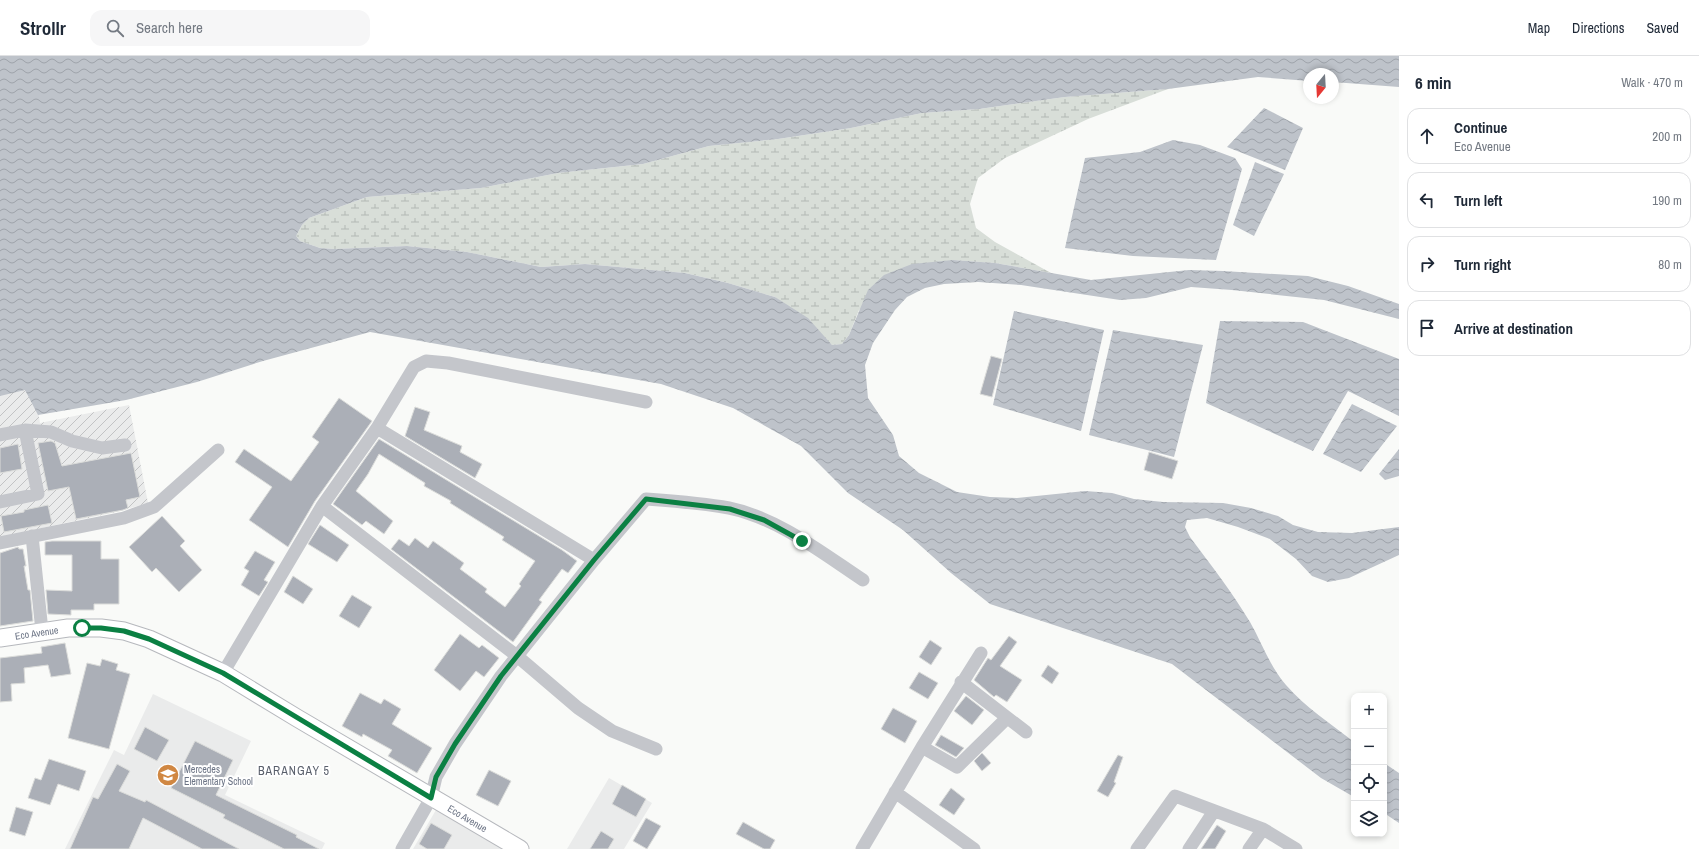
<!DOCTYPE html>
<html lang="en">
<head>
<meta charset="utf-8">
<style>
  :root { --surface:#fff; --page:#f6f6f7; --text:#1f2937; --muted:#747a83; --line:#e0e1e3 }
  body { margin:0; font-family:"Archivo Narrow",sans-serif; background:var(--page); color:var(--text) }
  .controls { position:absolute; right:12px; bottom:12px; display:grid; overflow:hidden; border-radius:8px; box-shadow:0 2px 6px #0003 }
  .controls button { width:36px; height:36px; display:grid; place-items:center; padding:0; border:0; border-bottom:1px solid var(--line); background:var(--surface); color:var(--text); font:20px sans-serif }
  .compass { position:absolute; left:1303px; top:12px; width:36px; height:36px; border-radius:50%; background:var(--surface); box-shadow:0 2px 6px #0003; rotate:198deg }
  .stop { position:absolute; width:12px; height:12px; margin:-9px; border:3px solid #0b8043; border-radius:50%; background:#fff }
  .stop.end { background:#0b8043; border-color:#fff; box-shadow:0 1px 4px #0008 }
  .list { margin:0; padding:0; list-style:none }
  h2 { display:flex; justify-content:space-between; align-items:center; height:52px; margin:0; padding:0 16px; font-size:17px }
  h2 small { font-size:13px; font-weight:400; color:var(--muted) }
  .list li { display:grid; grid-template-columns:26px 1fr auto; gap:12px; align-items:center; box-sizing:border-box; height:56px; margin:0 8px 8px; padding:0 8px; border:1px solid var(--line); border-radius:12px }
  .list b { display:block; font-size:15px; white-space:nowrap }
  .list p { margin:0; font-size:13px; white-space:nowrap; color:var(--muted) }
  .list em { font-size:13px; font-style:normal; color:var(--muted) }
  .icon { flex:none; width:22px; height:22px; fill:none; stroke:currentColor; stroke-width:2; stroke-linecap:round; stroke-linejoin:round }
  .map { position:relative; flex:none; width:1399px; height:793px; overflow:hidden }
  header { display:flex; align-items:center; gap:24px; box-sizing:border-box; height:56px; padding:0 20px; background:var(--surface); border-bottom:1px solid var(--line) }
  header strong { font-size:19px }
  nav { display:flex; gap:22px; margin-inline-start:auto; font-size:14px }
  .search { width:280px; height:36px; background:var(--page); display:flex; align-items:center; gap:10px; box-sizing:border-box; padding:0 14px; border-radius:12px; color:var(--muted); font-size:15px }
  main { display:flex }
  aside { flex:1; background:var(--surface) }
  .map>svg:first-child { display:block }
  .built { fill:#eaebeb }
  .industrial { fill:url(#industrial-furrows) }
  .wetland { fill:url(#wetland-marsh) }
  .water { fill:url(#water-waves) }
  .building { fill:#abafb7; stroke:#dbdcda }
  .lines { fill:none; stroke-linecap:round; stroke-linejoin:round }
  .major-casing { stroke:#b6b8bd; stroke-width:19 }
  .minor { stroke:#c4c6cb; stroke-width:13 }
  .major { stroke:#fff; stroke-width:17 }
  .route { stroke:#0b8043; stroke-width:5 }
  .labels { text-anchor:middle; stroke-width:4; stroke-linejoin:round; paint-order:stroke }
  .street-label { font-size:10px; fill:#6c7485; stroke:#fff }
  .poi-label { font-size:10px; fill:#6c7485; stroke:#fff; text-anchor:start }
  .quarter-label { font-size:12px; letter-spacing:1px; fill:#595f6b; stroke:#fff }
</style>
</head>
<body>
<header>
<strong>Strollr</strong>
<div class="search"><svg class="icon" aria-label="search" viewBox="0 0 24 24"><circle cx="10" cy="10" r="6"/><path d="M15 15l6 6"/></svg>Search here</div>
<nav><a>Map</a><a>Directions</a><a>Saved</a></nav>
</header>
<main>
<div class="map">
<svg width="1399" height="793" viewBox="0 0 1399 793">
  <defs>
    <pattern id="industrial-furrows" width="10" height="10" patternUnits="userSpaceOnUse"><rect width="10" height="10" fill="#eaebeb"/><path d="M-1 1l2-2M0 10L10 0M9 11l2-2" fill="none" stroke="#c2c3c4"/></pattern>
    <pattern id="wetland-marsh" width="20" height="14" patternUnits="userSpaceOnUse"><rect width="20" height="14" fill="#d8ded8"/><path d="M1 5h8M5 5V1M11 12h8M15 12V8" fill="none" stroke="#b3b9b5"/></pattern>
    <pattern id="water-waves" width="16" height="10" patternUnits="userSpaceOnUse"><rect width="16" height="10" fill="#bec3ca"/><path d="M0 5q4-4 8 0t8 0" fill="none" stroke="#9ea3aa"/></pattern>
  </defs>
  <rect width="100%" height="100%" fill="#f9faf8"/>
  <!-- built -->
  <path class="built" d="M 153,638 L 251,685 L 225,739 L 325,787 L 322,793 L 65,793 L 114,694 L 124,699 Z
    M 609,722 L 652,747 L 624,793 L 567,793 Z
    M 436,754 L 503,793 L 413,793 Z"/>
  <!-- industrial -->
  <path class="industrial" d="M 33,324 L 40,367 L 129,349 L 148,447 L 116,456 L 0,481 L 0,331 Z"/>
  <!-- wetland -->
  <path class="wetland" d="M 1168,33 L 1088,63 L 1005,102 L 978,122 L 970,148 L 976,172 L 995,186 L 1051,217 L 995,207 L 953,204 L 859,254 L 849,279 L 842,288 L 832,289 L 775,241 L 728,227 L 685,217 L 585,208 L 541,211 L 467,196 L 407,190 L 334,193 L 320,192 L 300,185 L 296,180 L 302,169 L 309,162 L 367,141 L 481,132 L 558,117 L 643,108 L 709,90 L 778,83 L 851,72 L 922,57 L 979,53 L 1065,41 Z"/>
  <!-- water -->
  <path class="water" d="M 0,0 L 1399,0 L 1399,31 L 1333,26 L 1333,18 L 1309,18 L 1309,25 L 1258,21 L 1168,33 L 1065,41 L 979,53 L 922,57 L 851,72 L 778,83 L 709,90 L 643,108 L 558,117 L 481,132 L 367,141 L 309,162 L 302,169 L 296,180 L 300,185 L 320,192 L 334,193 L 407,190 L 467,196 L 541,211 L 585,208 L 685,217 L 728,227 L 775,241 L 808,262 L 832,289 L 842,288 L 849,279 L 868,234 L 884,219 L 912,208 L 953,204 L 995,207 L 1091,224 L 1189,214 L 1223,215 L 1308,220 L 1348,230 L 1399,248 L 1399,263 L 1324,244 L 1232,234 L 1191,231 L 1146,242 L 1120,244 L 1021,229 L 978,226 L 944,228 L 925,232 L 907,241 L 895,254 L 873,287 L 865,309 L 868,342 L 893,379 L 899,400 L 919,417 L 957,436 L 990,441 L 1017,442 L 1085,435 L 1112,437 L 1134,443 L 1163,446 L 1223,447 L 1251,452 L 1278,460 L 1293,469 L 1318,476 L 1352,477 L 1399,471 L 1399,499 L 1349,522 L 1328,526 L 1312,520 L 1296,503 L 1270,483 L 1238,471 L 1207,462 L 1187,464 L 1185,471 L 1190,481 C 1211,509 1232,536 1250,566 C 1262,587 1270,611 1286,629 C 1305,651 1331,668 1354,686 L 1354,741 L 1321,722 L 1172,608 L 990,548 L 951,517 L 903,474 L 848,437 L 801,390 L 733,352 L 661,328 L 370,276 L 263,305 L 197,326 L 126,344 L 38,359 L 25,334 L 0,340 Z
    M 1264,52 L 1303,72 L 1285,114 L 1227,91 Z
    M 1173,84 L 1200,89 L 1235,102 L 1242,113 L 1216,204 L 1133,200 L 1065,192 L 1085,102 L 1140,96 Z
    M 1255,106 L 1284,118 L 1254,180 L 1233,169 Z
    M 1014,255 L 1104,274 L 1081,375 L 993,349 Z
    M 1220,265 L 1303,266 L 1399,303 L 1399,360 L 1348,335 L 1313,395 L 1206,347 Z
    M 1113,274 L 1203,289 L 1174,401 L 1089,379 Z
    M 1352,348 L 1397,370 L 1361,416 L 1323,398 Z
    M 1399,393 L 1399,420 L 1385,424 L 1379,418 Z
    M 1384,707 L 1399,717 L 1399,767 L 1384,757 Z"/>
  <!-- building -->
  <path class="building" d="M 991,300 L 1002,303 L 992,341 L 980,338 Z
    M 339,342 L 372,365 L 315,445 L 288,491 L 249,464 L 272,431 L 235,406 L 244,393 L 291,425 L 319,386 L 312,381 Z
    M 415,351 L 430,356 L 424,374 L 462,390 L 460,396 L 482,408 L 475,422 L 405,380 Z
    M 379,383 L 562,494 L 577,505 L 568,517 L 562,513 L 539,544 L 542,546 L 513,586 L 391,493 L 399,483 L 409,490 L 415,482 L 428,492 L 433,485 L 464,507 L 460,513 L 487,533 L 485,536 L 505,551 L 521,530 L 519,528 L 535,505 L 502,484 L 504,481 L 450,447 L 451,445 L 424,430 L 425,427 L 379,398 L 368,418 L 356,435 L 393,465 L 384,478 L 366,465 L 362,469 L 333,448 Z
    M 51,385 L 55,387 L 62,410 L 131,397 L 140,441 L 126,444 L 128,452 L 123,454 L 76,463 L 69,431 L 48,435 L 38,387 Z
    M 18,388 L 22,413 L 0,417 L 0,392 Z
    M 1149,396 L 1178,405 L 1172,423 L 1144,414 Z
    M 48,449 L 52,467 L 4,476 L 1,460 L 24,456 L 24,454 Z
    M 162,460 L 185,485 L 180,490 L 202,514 L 179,536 L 156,512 L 152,516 L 129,491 Z
    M 320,469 L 349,489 L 337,506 L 308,488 Z
    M 52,485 L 101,485 L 101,503 L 119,503 L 119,548 L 94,548 L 94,554 L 71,554 L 71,559 L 48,558 L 46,534 L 72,535 L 72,499 L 45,499 L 45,486 Z
    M 18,491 L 19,493 L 23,493 L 26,510 L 24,510 L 28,534 L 30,534 L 33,565 L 0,570 L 0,497 Z
    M 255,495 L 275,506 L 264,524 L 268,526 L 259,540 L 241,529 L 249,515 L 244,512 Z
    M 293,520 L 313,533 L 303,548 L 284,536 Z
    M 352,539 L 372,551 L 359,572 L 339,560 Z
    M 460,578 L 479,592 L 482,589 L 499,602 L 484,621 L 476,615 L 460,635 L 434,614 Z
    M 1009,580 L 1017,586 L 1000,610 L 1022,624 L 1007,646 L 996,639 L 994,641 L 974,624 L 988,602 L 991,604 Z
    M 930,584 L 942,592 L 931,609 L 919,601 Z
    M 65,587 L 71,618 L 51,621 L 48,609 L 24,612 L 25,627 L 11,628 L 12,645 L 0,646 L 0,602 L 42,597 L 41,591 Z
    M 102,603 L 118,608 L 116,614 L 130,618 L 109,693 L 68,682 L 87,607 L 100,610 Z
    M 1048,609 L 1059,617 L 1052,628 L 1041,620 Z
    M 919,616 L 938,627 L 928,643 L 909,632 Z
    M 360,637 L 381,648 L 384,643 L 401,653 L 392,668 L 432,692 L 417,717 L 388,700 L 392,694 L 363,678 L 362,681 L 342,670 Z
    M 966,640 L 984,654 L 972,669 L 954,655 Z
    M 893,652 L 917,665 L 905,687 L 881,673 Z
    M 145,671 L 169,684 L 157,705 L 134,693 Z
    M 941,679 L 964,692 L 956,701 L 935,689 Z
    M 195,685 L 233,704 L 216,739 L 297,779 L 296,781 L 319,793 L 284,793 L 223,762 L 225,759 L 171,732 Z
    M 982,697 L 991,707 L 982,715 L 974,705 Z
    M 1118,699 L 1123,701 L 1114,726 L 1116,727 L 1108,741 L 1097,735 Z
    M 49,703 L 86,715 L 79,735 L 58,728 L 50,749 L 28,742 L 35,722 L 41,724 Z
    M 117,708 L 130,715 L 119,735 L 145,746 L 146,744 L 239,793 L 202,793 L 143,762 L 129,793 L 70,793 L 93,741 L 98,743 Z
    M 489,714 L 511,725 L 498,750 L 476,739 Z
    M 622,729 L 646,743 L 636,761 L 612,748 Z
    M 951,732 L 965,743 L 954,759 L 939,749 Z
    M 16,751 L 33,756 L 25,780 L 9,775 Z
    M 646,762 L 661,770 L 647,793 L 633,785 Z
    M 743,766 L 775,784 L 770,793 L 764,793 L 736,778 Z
    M 431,767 L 452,779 L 444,793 L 427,793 L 419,788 Z
    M 1217,769 L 1226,775 L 1215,793 L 1201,793 Z
    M 601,775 L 614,783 L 608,793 L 590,793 Z"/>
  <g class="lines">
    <!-- major casing -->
    <g class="major-casing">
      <g id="major">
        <path id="s1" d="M 0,582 L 68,572 L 101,572 L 124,575 L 149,583 L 223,617 L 297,662 L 520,793"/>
      </g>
    </g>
    <!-- minor -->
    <path class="minor" d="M 377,372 L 414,311 L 426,305 L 448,307 L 646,346
      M 0,379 L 25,374 L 51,376 L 72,385 L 102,392 L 125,389
      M 0,446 L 38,438 L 25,374
      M 322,450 L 517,600 L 578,652 L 612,675 L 656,693
      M 32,480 L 42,575
      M 0,487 L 124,462 L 154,451 L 218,394
      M 223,617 L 322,450 L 377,372 L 594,504
      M 961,626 L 1026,676
      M 922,691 L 957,711 L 1007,662
      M 895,736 L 974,793
      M 402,793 L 431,742 L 436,721 L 455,688 L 501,620 L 594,504 L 646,443 C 673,445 702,447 729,452 C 778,462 822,497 863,524
      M 862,793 L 922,691 L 981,597
      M 1137,793 L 1175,740 L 1263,773 L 1296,793
      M 1189,793 L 1214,755
      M 1249,793 L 1263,773"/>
    <!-- major -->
    <use href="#major" class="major"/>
  </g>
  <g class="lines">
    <!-- route -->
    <path class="route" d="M 82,572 L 101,572 L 124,575 L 149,583 L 223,617 L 431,742 L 436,721 L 455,688 L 501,620 L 594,504 L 646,443 L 730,453 L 764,464 L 802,485"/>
  </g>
  <!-- icons -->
  <defs>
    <g id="school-disc" transform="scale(1.15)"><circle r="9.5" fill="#d08742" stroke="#fff"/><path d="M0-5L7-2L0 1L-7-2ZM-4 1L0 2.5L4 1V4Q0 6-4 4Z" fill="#fff"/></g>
  </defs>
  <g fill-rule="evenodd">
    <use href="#school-disc" x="168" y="719"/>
  </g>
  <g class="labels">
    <!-- street labels -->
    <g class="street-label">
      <text dy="4" stroke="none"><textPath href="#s1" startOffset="37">Eco Avenue</textPath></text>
      <text dy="4" stroke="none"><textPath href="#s1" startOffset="517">Eco Avenue</textPath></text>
    </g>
    <!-- poi labels -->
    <g class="poi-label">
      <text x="184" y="717">Mercedes<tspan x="184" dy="12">Elementary School</tspan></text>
    </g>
    <!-- quarter labels -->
    <g class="quarter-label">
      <text x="294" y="719">BARANGAY 5</text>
    </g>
  </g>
</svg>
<div class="controls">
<button>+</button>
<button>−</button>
<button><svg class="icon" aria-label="locate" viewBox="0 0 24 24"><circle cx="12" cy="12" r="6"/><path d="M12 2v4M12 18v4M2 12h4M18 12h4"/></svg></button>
<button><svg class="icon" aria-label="layers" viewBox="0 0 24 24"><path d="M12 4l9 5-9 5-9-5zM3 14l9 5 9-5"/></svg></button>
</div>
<svg class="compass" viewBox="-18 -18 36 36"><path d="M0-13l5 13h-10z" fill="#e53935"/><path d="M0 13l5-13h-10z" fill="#747a83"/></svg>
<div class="stop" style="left:82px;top:572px"></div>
<div class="stop end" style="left:802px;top:485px"></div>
</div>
<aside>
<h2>6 min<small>Walk · 470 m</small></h2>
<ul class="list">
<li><svg class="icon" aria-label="ahead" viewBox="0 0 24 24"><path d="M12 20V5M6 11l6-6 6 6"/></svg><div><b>Continue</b><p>Eco Avenue</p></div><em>200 m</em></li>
<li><svg class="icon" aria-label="left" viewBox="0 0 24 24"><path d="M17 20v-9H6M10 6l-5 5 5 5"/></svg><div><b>Turn left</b></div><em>190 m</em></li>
<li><svg class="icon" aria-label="right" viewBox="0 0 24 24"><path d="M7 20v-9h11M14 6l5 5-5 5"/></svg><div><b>Turn right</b></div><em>80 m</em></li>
<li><svg class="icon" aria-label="arrive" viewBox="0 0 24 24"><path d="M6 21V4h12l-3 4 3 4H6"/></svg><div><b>Arrive at destination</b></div></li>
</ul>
</aside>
</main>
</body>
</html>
